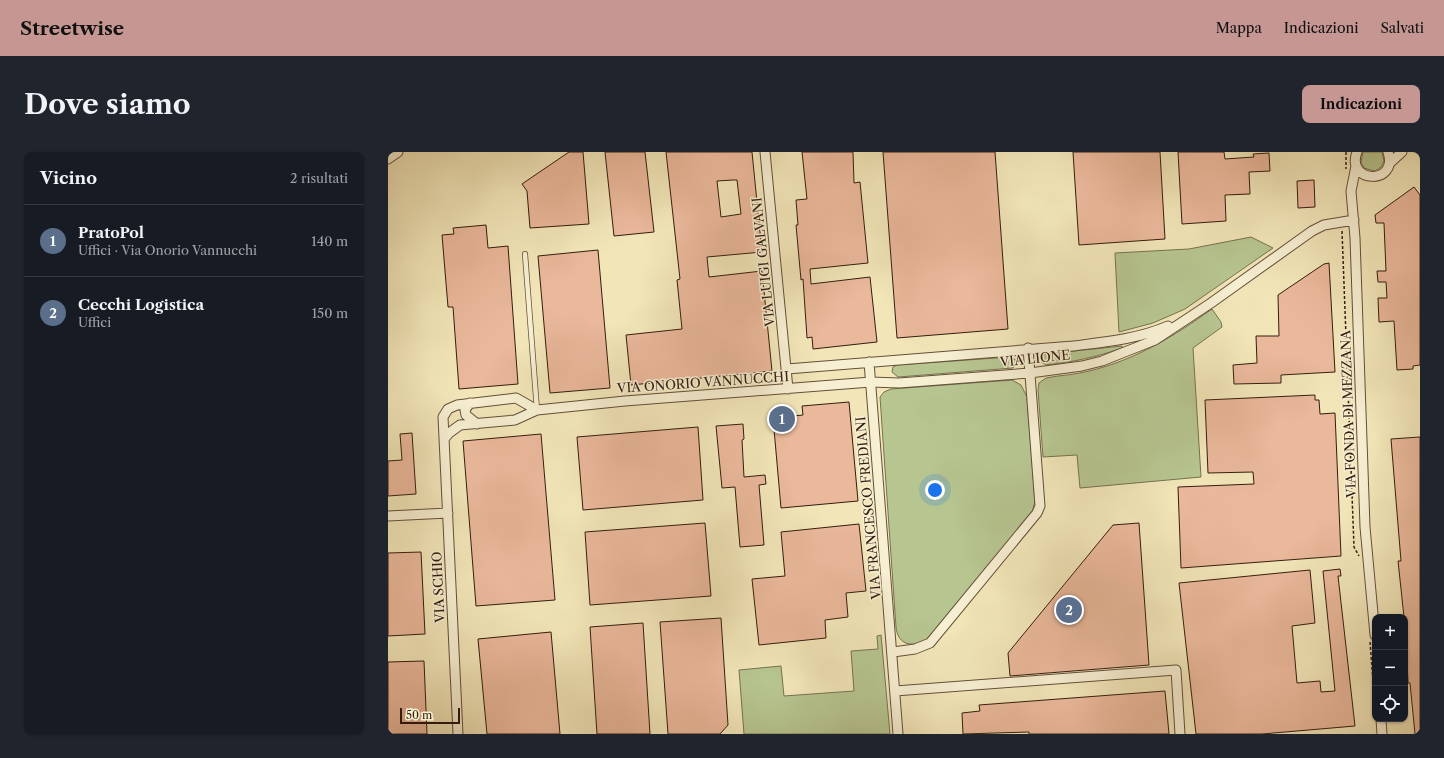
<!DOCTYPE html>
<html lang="it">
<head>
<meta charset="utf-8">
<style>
  :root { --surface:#171b24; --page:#20242c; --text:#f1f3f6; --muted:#9ea1a6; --line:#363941; --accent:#c59692 }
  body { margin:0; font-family:"Libre Caslon Text",serif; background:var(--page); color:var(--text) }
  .controls { position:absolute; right:12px; bottom:12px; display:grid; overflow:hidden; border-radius:8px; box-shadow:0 1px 3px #0004 }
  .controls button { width:36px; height:36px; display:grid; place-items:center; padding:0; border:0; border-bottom:1px solid var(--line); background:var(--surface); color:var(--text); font:20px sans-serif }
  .scale { position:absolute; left:12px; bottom:10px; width:60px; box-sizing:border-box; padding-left:4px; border:2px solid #341d0e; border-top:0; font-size:11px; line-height:14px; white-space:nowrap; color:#341d0e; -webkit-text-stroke:3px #f7efd2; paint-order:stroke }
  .you { position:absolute; left:547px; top:338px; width:14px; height:14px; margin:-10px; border:3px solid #fff; border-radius:50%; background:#1a73e8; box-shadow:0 0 0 6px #1a73e833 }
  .badge { display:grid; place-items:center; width:26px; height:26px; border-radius:50%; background:var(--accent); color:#fff; font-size:13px; font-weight:700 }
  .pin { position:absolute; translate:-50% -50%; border:2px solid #fff; box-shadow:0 1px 4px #0006 }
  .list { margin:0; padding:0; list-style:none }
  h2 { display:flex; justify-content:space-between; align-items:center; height:52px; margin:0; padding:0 16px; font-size:17px }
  h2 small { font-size:13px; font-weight:400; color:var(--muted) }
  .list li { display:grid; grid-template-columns:26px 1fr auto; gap:12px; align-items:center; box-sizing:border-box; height:72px; padding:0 16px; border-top:1px solid var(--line) }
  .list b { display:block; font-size:15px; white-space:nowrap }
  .list p { margin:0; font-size:13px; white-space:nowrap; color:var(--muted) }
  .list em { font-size:13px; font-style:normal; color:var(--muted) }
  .icon { flex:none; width:22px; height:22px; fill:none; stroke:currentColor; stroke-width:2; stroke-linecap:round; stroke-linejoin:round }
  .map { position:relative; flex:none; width:1032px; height:582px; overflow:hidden; border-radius:8px }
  header { display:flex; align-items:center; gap:24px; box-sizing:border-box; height:56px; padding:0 20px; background:var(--accent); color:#111 }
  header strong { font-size:19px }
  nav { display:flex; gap:22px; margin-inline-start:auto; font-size:14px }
  .intro { display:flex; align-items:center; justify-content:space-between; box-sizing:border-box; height:96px; padding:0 24px }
  h1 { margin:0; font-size:28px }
  .button { padding:10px 18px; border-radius:8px; background:var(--accent); color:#111; font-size:14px; font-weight:700 }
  main { display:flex; gap:24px; padding:0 24px }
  aside { flex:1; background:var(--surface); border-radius:8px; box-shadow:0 1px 3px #0004 }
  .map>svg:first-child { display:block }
  .green { fill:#b7c691; stroke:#767250 }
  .building { fill:#eab89b; stroke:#341d0e; fill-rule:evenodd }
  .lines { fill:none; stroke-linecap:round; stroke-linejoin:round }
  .lane-casing { stroke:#644f39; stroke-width:6 }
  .street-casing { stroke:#644f39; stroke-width:11 }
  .path { stroke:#341d0e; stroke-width:1.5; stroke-dasharray:3 2; stroke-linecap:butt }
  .lane { stroke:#f7efd2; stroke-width:4.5 }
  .street { stroke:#f7efd2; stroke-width:9 }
  .labels { text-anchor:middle; stroke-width:3; stroke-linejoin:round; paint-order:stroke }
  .street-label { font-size:13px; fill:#341d0e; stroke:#f7efd2 }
</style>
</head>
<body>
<header>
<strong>Streetwise</strong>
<nav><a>Mappa</a><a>Indicazioni</a><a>Salvati</a></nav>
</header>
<div class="intro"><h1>Dove siamo</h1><a class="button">Indicazioni</a></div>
<main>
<aside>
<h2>Vicino<small>2 risultati</small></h2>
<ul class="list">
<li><span class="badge" style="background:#5c6f8a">1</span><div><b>PratoPol</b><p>Uffici · Via Onorio Vannucchi</p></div><em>140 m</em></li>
<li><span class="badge" style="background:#5c6f8a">2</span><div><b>Cecchi Logistica</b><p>Uffici</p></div><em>150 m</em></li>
</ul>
</aside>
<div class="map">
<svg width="1032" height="582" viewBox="0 0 1032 582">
  <rect width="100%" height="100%" fill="#f2e6b9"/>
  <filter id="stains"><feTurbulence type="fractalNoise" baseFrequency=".005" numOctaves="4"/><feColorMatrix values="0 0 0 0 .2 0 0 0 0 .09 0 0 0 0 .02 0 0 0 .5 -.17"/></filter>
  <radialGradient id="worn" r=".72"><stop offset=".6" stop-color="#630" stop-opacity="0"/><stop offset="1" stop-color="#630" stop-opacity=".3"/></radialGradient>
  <!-- green -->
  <path class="green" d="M 975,0 L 994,0 L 996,9 L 993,15 L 987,19 L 976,16 L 973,10 Z
    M 863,85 L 885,96 L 797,157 L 765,171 L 731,180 L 727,101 L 801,97 Z
    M 824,157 L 833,170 L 834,175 L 805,196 L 813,325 L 692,336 L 689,303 L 655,305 L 650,238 L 651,231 L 658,226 C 672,223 687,223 701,219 C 747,208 785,185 824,157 Z
    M 734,194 L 734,196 C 709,205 685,210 658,213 L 652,209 L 654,204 L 657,202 Z
    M 622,205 L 628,208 L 628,212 L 625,216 L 510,225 L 504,220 L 505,215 L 509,213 Z
    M 624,228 L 633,233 L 639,245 L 647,349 L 644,361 L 541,486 C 527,496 510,495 508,475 L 492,245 L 496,240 L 503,237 Z
    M 493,483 L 502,582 L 356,582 L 351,518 L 393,514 L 396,544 L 466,539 L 463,499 L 490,497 L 489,484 Z"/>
  <!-- building -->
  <path class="building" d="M 181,0 L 195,0 L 201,72 L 142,76 L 139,39 L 134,32 Z
    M 217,0 L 257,0 L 266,80 L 226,84 Z
    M 278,0 L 364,0 L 374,100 L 319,105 L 321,125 L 374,119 L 384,219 L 243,233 L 238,183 L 294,177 L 289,128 L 292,127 ZM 345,28 L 349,28 L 353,62 L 333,65 L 329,29 Z
    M 414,0 L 465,0 L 466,31 L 472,30 L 480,111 L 422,117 L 423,132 L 482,125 L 489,190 L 425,197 L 424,185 L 419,186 L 415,127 L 413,128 L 408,73 L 410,73 L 408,48 L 419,47 Z
    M 495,0 L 607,0 L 620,177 L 509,186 Z
    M 685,0 L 772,0 L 777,87 L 691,93 Z
    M 790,0 L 836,0 L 837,7 L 866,5 L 865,2 L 881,1 L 882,19 L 861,20 L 862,42 L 837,43 L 838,69 L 794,72 Z
    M 926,28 L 927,55 L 910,56 L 909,29 Z
    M 1026,35 L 1032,43 L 1032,213 L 1025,214 L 1025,217 L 1009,218 L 1006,169 L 991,170 L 990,146 L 999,146 L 998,130 L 990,130 L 989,119 L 998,119 L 996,71 L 988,71 L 987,63 Z
    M 98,73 L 100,96 L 120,94 L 130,232 L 71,237 L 65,155 L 60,155 L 54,83 L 66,82 L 65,76 Z
    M 210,98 L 222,236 L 162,241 L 150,104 Z
    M 941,111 L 947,220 L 893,223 L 893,231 L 846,232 L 845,213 L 869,211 L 868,184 L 891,184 L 890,143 L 936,112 Z
    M 927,243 L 927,248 L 931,248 L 932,262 L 947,261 L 953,404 L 793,416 L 790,335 L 866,332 L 865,320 L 820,321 L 817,248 Z
    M 461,250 L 470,349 L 393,356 L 385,266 L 415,263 L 414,254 Z
    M 355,272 L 356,287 L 354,288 L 356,325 L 377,323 L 378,332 L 371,333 L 376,393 L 352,395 L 347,335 L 334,336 L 328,274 Z
    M 310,275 L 315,348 L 195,358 L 189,285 Z
    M 24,281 L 28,342 L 0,344 L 0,309 L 14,308 L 12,282 Z
    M 153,282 L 167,448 L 88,454 L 75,289 Z
    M 1032,285 L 1032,582 L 1027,582 L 1022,531 L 1020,531 L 1017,465 L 1016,465 L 1010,409 L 1013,409 L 1003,287 Z
    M 317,371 L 323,444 L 202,453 L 197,380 Z
    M 751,371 L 761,513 L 622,524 L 620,501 L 725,373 Z
    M 471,372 L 478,439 L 458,441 L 460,465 L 437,468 L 438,486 L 371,493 L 364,427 L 397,424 L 393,380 Z
    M 33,400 L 37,482 L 0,484 L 0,401 Z
    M 952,417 L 953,424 L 950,424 L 967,574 L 874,582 L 808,582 L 791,431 L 922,418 L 927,471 L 904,474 L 909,531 L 932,529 L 933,540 L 947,539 L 935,419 Z
    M 333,466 L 340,573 L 332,582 L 280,582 L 272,470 Z
    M 255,471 L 262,582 L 209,582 L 202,475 Z
    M 163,480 L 172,582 L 99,582 L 90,487 Z
    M 36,509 L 39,582 L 0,582 L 0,510 Z
    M 777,539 L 781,582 L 641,582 L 641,580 L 575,582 L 574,561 L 592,559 L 591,553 Z"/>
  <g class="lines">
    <!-- lane casing -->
    <g class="lane-casing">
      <path id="lane" d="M 137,102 L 149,258"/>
    </g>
    <!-- street casing -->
    <g class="street-casing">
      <path id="street" d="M 377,0 L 400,237
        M 969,0 C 957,31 1011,34 1000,0
        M 0,7 L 10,0
        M 1002,11 L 1014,0
        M 968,14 L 963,39 L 967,86 L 977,375 L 987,483
        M 481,210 L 510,582
        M 399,217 L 685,194 C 717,190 750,187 780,174
        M 82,251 L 77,258 L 78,263 L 89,272
        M 56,287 L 61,281 L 72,273 L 127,268 L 149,258 L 237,249 L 483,230 L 511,231 L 642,221 L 694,214 L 714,209 L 767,188 L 823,151 L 924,79 L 936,73 L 966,68
        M 0,364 L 60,361
        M 505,500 L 527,497 L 542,491 L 649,361 L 652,354 L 640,196
        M 507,539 L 788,518 L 792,582
        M 993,567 L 994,582
        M 70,582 L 55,265 L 60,257 L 69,253 L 128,246 L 149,258"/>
    </g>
    <!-- path -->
    <path class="path" d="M 958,0 L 958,17
      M 954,79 L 966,395 L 971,404
      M 982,490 L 987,554"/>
    <!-- lane -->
    <use href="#lane" class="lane"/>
    <!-- street -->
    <use href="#street" class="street"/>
  </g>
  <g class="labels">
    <!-- street labels -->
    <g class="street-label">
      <text transform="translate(375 110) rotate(-96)" y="5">VIA LUIGI GALVANI</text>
      <text transform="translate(647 206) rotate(-6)" y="5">VIA LIONE</text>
      <text transform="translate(315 230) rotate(-4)" y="5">VIA ONORIO VANNUCCHI</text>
      <text transform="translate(960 262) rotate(-92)" y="5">VIA FONDA DI MEZZANA</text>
      <text transform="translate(480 356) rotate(-95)" y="5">VIA FRANCESCO FREDIANI</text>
      <text transform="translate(50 435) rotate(-93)" y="5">VIA SCHIO</text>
    </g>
  </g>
  <rect width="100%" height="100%" filter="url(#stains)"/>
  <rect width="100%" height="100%" fill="url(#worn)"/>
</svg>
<div class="controls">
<button>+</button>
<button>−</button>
<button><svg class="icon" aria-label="locate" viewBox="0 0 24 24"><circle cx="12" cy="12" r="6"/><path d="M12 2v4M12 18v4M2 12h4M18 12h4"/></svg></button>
</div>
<div class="scale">50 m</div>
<div class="you"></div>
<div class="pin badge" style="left:394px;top:267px;background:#5c6f8a">1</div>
<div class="pin badge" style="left:681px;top:458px;background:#5c6f8a">2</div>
</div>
</main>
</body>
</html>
